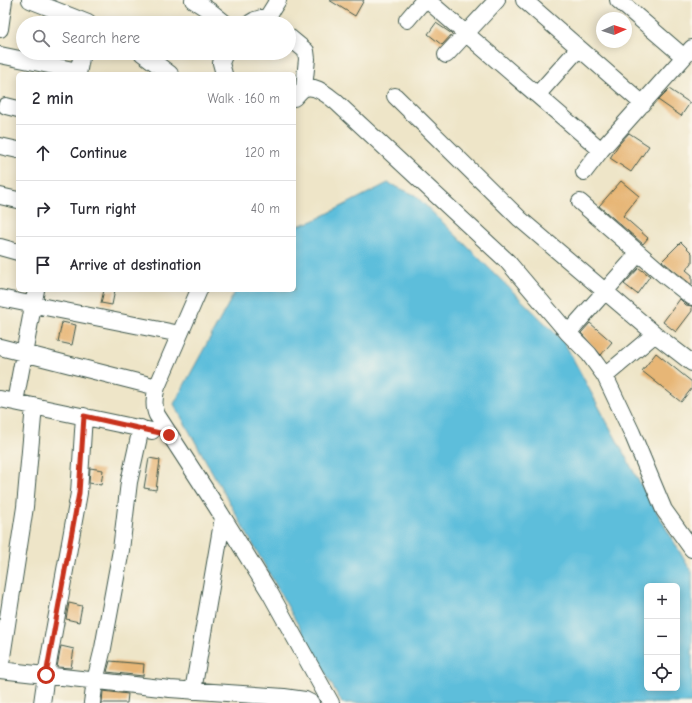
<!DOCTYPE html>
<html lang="en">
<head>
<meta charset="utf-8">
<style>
  :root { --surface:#fff; --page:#f7f7f7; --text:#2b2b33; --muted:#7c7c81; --line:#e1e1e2 }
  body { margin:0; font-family:"Comic Neue",sans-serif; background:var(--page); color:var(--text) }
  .controls { position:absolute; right:12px; bottom:12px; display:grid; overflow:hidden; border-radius:6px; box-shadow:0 2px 10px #0003 }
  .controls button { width:36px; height:36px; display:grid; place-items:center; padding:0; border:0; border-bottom:1px solid var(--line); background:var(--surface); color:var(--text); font:20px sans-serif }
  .compass { position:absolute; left:596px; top:12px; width:36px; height:36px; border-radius:50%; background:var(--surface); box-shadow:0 2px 10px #0003; rotate:87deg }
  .stop { position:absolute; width:12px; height:12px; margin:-9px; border:3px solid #c8321e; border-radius:50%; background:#fff }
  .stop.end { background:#c8321e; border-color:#fff; box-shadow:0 1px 4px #0008 }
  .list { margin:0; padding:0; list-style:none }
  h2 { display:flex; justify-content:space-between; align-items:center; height:52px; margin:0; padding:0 16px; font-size:17px }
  h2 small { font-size:13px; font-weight:400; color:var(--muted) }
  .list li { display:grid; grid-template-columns:26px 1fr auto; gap:12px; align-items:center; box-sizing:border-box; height:56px; padding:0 16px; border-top:1px solid var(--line) }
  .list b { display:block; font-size:15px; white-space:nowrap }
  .list em { font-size:13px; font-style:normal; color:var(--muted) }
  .icon { flex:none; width:22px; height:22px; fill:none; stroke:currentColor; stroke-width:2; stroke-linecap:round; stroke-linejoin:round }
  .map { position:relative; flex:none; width:692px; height:703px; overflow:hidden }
  .search { position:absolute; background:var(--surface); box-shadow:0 2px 10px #0003; left:16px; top:16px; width:280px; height:44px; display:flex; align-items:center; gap:10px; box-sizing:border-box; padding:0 14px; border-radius:22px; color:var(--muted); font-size:15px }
  .panel { position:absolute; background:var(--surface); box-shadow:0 2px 10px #0003; left:16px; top:72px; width:280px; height:220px; border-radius:6px }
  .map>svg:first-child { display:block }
  .water { fill:#5dbedb; stroke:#3e7e88; fill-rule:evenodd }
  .building { fill:#e7b676 }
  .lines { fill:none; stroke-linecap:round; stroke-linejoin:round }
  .minor-casing { stroke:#3e564a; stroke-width:18 }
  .minor { stroke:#fff; stroke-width:16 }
  .route { stroke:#c8321e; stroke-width:5 }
</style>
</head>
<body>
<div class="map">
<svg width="692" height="703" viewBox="0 0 692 703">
  <rect width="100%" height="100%" fill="#fbf7ec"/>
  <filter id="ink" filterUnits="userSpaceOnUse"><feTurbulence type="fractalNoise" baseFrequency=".025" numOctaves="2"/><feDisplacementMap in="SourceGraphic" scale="8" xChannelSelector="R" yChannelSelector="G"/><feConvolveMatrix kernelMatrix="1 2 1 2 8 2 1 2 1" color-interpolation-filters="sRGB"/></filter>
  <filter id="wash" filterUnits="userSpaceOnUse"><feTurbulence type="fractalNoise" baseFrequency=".012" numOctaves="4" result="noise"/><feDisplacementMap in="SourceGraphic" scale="16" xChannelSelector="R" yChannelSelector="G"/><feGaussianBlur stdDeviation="0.9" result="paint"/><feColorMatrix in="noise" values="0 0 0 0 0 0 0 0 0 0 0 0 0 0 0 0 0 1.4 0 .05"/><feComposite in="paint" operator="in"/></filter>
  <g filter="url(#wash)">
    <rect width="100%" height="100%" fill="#eee5c8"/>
    <!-- water -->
    <path class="water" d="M 388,183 L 415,195 L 564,342 L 637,478 L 692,573 L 692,703 L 342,703 L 174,404 L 236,290 L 294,290 L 294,227 L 313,221 ZM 647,586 L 677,586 L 677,688 L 647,688 Z"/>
    <g id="blocks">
      <!-- building -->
      <path class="building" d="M 329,0 L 364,0 L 355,16 Z
        M 436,23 L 452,34 L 442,45 L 428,34 Z
        M 669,89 L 690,103 L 681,116 L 658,100 Z
        M 629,133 L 649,146 L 631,172 L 610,158 L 619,144 Z
        M 621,181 L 639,196 L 623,216 L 648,238 L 643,244 L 599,206 Z
        M 681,242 L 692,253 L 692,263 L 686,270 L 692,275 L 692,285 L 662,261 Z
        M 639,268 L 650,276 L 637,294 L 624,284 Z
        M 104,290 L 115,290 L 112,305 L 101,303 Z
        M 680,299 L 686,305 L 692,306 L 692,311 L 676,332 L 663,322 Z
        M 62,322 L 76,325 L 72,345 L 58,342 Z
        M 590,323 L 612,342 L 601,355 L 581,333 Z
        M 656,353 L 692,382 L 692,388 L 681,402 L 642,371 Z
        M 149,458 L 160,460 L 156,490 L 144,488 Z
        M 90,468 L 103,470 L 101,485 L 89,483 Z
        M 69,603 L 82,606 L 79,622 L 66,619 Z
        M 61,646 L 74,649 L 71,668 L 57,667 Z
        M 110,661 L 144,664 L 143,676 L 107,672 Z
        M 103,691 L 128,694 L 127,703 L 102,703 Z"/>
    </g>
  </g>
  <g filter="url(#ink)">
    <use href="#blocks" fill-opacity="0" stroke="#3e564a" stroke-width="1"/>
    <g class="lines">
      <!-- minor casing -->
      <g class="minor-casing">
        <path id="minor" d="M 30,0 L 88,23
          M 193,0 L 210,11 L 225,23
          M 427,0 L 601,150
          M 524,0 L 643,104
          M 618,0 L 684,57
          M 407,20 L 424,0
          M 250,23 L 255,20 L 268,16
          M 270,23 L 268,16 L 278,0
          M 0,29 L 4,0
          M 289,37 L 306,51 L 307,59 L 304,88
          M 142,53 L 170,74
          M 0,55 L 78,71
          M 446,55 L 497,0
          M 78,74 L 82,53
          M 224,74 L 221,63 L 225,53
          M 538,94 L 579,48
          M 395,96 L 520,219 L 661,339 L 692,363
          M 294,98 C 297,95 300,91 303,89 C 314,83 327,95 335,101 L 507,261 L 568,333 L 589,354 L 605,376 L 632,433 L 664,510 L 692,549
          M 6,106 L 18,109
          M 0,146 L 18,150
          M 584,172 L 601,150 L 692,48
          M 0,196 L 18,200
          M 580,202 L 664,275 L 692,297
          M 0,247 L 18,252
          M 199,290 L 157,387 C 154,397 153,406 157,415 L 216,506 L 270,593 L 331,703
          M 0,298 L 180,334
          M 568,333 L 639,253
          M 0,347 L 157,387
          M 605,376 L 655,334
          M 0,399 L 152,431
          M 15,402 L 36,290
          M 0,670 L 170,689 L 284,697 L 305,700 L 311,703
          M 0,670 L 25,507 L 34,406
          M 193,691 L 223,517
          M 42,703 L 46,675 L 79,493 L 84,416
          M 92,703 L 95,681 L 103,648 L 121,550 L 129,482 L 141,428"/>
      </g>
      <!-- minor -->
      <use href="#minor" class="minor"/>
    </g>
  </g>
  <g class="lines" filter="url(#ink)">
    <!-- route -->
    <path class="route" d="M 46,675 L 79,493 L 84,416 L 169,435"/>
  </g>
</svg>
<div class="controls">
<button>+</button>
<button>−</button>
<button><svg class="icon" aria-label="locate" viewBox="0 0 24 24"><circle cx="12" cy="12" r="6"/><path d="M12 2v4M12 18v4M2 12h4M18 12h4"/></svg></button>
</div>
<svg class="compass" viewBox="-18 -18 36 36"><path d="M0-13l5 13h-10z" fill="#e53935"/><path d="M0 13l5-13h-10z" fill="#7c7c81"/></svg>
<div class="stop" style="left:46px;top:675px"></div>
<div class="stop end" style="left:169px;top:435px"></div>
<div class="search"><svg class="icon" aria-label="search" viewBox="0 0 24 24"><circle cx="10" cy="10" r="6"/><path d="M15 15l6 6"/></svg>Search here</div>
<section class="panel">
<h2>2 min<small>Walk · 160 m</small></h2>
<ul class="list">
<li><svg class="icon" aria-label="ahead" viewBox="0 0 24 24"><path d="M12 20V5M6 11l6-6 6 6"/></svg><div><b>Continue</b></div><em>120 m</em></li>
<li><svg class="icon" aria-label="right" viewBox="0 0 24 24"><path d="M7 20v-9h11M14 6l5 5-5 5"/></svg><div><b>Turn right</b></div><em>40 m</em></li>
<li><svg class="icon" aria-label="arrive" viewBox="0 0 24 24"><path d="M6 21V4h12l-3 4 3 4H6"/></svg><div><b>Arrive at destination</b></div></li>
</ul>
</section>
</div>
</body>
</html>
